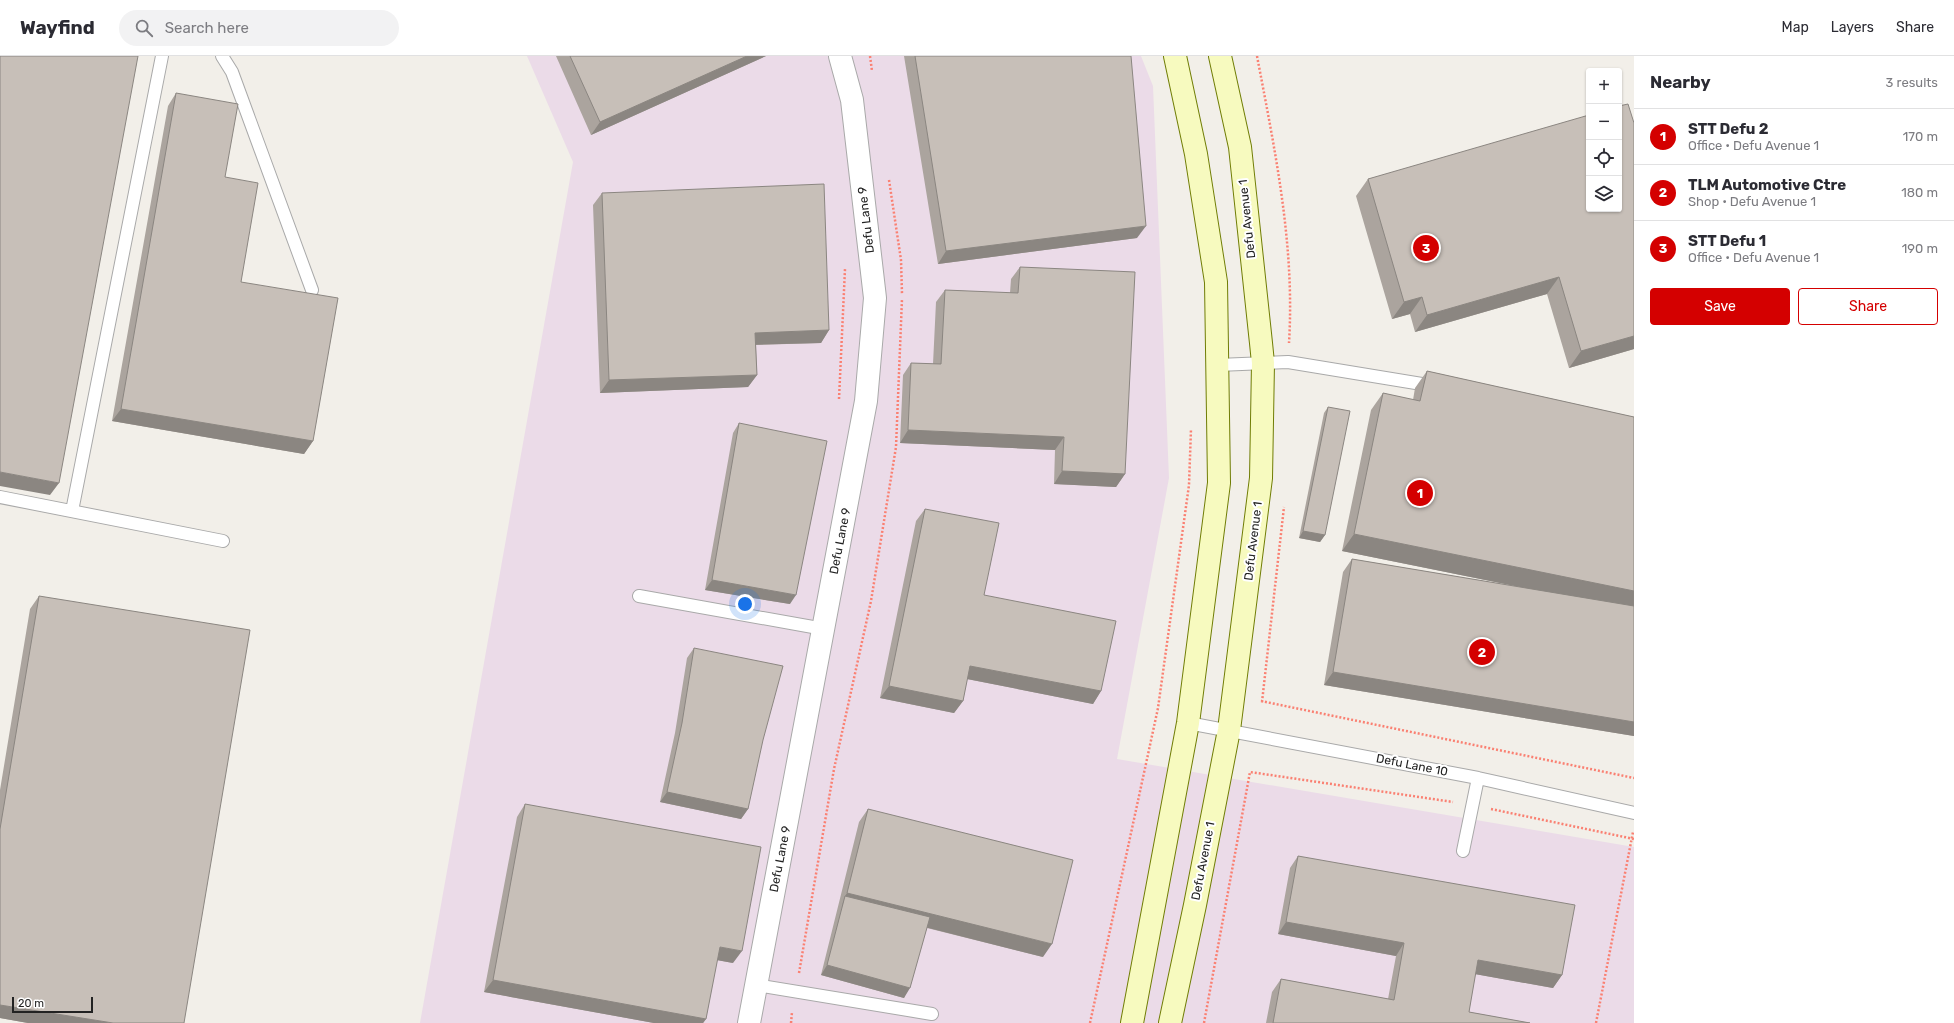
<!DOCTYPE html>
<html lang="en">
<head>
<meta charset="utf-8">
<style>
  :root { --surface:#fff; --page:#f2f2f3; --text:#2b2b33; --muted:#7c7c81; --line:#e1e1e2; --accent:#d40000 }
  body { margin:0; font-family:Rubik,sans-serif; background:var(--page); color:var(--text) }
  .controls { position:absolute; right:12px; top:12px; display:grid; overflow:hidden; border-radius:4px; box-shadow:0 1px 3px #0004 }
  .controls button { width:36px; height:36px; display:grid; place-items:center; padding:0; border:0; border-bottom:1px solid var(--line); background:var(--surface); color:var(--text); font:20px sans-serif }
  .scale { position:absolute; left:12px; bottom:10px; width:81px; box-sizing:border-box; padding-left:4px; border:2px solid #222; border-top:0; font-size:11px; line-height:14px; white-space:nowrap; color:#222; -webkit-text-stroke:3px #fff; paint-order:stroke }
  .you { position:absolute; left:745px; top:548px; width:14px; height:14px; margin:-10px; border:3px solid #fff; border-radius:50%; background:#1a73e8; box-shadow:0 0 0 6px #1a73e833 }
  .badge { display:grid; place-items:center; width:26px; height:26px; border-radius:50%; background:var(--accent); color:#fff; font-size:13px; font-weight:700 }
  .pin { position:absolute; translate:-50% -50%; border:2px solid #fff; box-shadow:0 1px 4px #0006 }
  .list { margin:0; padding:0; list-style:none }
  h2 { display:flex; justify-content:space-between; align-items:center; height:52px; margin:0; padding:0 16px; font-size:17px }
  h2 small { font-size:13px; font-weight:400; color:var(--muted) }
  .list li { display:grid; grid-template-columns:26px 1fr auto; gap:12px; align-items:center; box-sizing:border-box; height:56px; padding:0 16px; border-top:1px solid var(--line) }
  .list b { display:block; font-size:15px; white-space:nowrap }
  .list p { margin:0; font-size:13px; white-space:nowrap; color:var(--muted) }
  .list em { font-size:13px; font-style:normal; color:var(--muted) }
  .actions { display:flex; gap:8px; padding:12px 16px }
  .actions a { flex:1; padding:9px 0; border:1px solid var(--accent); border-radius:4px; text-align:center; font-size:14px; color:var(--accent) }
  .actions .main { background:var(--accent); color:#fff }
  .icon { flex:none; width:22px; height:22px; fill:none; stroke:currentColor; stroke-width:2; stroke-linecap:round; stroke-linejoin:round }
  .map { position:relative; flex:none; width:1634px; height:967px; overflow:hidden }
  header { display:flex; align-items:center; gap:24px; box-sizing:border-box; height:56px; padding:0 20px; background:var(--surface); border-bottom:1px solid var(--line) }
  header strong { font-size:19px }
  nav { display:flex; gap:22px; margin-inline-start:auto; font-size:14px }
  .search { width:280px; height:36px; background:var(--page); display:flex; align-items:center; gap:10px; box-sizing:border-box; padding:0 14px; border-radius:22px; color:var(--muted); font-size:15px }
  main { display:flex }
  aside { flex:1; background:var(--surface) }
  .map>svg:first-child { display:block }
  .industrial { fill:#ebdbe8 }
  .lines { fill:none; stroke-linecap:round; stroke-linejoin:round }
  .lane-casing { stroke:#a9a9a9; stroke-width:14 }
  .street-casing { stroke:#a9a9a9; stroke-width:24 }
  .secondary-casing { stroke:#707d05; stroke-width:24 }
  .path { stroke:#fa8072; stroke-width:2.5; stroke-dasharray:2 2; stroke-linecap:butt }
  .lane { stroke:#fff; stroke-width:12 }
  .street { stroke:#fff; stroke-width:22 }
  .secondary { stroke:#f7fabf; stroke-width:22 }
  .wall { fill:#aba49e }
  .shaded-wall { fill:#8b8681 }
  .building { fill:#c7bfb8; stroke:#8b8681 }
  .labels { text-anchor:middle; stroke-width:4; stroke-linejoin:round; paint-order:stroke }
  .street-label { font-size:12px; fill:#222; stroke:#fff }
</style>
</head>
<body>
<header>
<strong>Wayfind</strong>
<div class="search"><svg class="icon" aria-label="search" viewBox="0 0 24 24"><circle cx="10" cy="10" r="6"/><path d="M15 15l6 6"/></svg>Search here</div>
<nav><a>Map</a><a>Layers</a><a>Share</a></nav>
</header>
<main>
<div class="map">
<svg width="1634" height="967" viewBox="0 0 1634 967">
  <rect width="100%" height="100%" fill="#f2efe9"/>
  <!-- industrial -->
  <path class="industrial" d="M 527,0 L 1141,0 L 1153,30 L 1169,422 L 1117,703 L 1634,791 L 1634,967 L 420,967 L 573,106 Z"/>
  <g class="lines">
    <!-- lane casing -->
    <g class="lane-casing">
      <path id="lane" d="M 222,0 L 232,16 L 312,234
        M 1218,309 L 1288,306 L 1434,330
        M 0,441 L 223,485
        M 72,455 L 162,0
        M 639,540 L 824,573
        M 1188,667 L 1478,722 L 1634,757
        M 1463,795 L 1478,722
        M 756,929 L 932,958"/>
    </g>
    <!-- street casing -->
    <g class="street-casing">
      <path id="street" d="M 749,967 L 866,345 L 875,242 L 852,44 L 840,0"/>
    </g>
    <!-- secondary casing -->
    <g class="secondary-casing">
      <path id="secondary" d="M 1132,967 L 1188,667 L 1219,427 L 1216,226 L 1196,98 L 1175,0
        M 1170,967 L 1195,849 L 1229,674 L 1261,422 L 1263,307 L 1261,287 L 1240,91 L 1220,0"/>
    </g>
    <!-- path -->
    <path class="path" d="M 870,0 L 872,15
      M 1257,0 C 1275,95 1295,189 1289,287
      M 889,124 L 901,204 L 902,238
      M 839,343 L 845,213
      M 1261,645 L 1634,722
      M 1262,646 L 1284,451
      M 1491,753 L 1634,783
      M 799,917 L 834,713 L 871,545 L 896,391 L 902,243
      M 791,967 L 792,956
      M 1090,967 L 1158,652 L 1189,429 L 1191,373
      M 1204,967 L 1250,716 L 1453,746
      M 1596,967 L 1633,776"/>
    <!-- lane -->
    <use href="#lane" class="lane"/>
    <!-- street -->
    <use href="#street" class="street"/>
    <!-- secondary -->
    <use href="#secondary" class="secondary"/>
  </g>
  <!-- wall -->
  <path class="wall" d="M 556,0 L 766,0 L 591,79 Z
    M 904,0 L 1131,0 L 1137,182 L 938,208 Z
    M 176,37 L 225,121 L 241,226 L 313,385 L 304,398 L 112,365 L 168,50 Z
    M 1634,67 L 1634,293 L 1569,312 L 1547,238 L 1415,276 L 1410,258 L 1392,263 L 1356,140 L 1368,123 Z
    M 602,137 L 829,274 L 821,287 L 756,289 L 757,319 L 748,331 L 600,337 L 593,149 Z
    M 1020,211 L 1125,418 L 1116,431 L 1054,428 L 1055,394 L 900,387 L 903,319 L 911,307 L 933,308 L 936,246 L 945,234 L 1010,237 L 1011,223 Z
    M 1427,315 L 1634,361 L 1634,680 L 1324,629 L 1343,516 L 1352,503 L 1525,532 L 1342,495 L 1371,354 L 1383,337 L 1413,344 L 1415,332 Z
    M 1328,351 L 1325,479 L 1320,486 L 1299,482 L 1324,357 Z
    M 739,367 L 790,548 L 705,534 L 733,377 Z
    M 925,453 L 984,539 L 1101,635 L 1093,648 L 967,623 L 963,645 L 954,657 L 880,642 L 916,465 Z
    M 39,540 L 184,967 L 28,967 L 0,962 L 0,734 L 30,553 Z
    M 694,592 L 748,753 L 741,763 L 660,746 L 675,677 L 687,602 Z
    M 525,748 L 733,907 L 717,904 L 706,963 L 703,967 L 654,967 L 484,936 L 517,761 Z
    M 868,753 L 1043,901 L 927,872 L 904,942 L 821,919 L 859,766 Z
    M 1298,800 L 1562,919 L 1553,932 L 1475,918 L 1469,956 L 1530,967 L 1266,967 L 1272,936 L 1281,923 L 1388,943 L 1396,900 L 1278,878 L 1290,812 Z"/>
  <!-- shaded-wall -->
  <path class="shaded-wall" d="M 747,0 L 766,0 L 591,79 L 600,66 Z
    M 1146,170 L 1137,182 L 938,208 L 946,195 Z
    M 1559,221 L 1547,238 L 1415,276 L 1427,259 Z
    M 1422,241 L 1410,258 L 1392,263 L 1404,246 Z
    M 829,274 L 821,287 L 746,289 L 755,277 Z
    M 1634,280 L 1634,293 L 1569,312 L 1581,295 Z
    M 757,319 L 748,331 L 600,337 L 609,324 Z
    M 121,353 L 313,385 L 304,398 L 112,365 Z
    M 908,374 L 1064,381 L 1055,394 L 900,387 Z
    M 1062,415 L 1125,418 L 1116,431 L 1054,428 Z
    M 0,416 L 59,427 L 50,439 L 0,430 Z
    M 1303,475 L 1325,479 L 1320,486 L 1299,482 Z
    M 1354,478 L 1634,535 L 1634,554 L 1342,495 Z
    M 712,524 L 796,539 L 790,548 L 705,534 Z
    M 970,610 L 1101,635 L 1093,648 L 962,622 Z
    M 1333,616 L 1634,666 L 1634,680 L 1324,629 Z
    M 889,630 L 963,645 L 954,657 L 880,642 Z
    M 667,736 L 748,753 L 741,763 L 660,746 Z
    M 847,837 L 1052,888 L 1043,901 L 842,850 L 845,840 Z
    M 1286,866 L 1404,887 L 1396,900 L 1278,878 Z
    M 720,891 L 742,895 L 733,907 L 711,903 Z
    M 1478,904 L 1562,919 L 1553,932 L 1469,917 Z
    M 827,909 L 910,932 L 904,942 L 821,919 Z
    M 493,924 L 706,963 L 703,967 L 654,967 L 484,936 Z
    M 0,949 L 113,967 L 28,967 L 0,962 Z"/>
  <!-- building -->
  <path class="building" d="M 0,0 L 138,0 L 59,427 L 0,416 Z
    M 570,0 L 747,0 L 600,66 Z
    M 915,0 L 1131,0 L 1146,170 L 946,195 Z
    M 176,37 L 238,48 L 225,121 L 258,127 L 241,226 L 338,242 L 313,385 L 121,353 Z
    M 1628,48 L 1634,67 L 1634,280 L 1581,295 L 1559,221 L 1427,259 L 1422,241 L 1404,246 L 1368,123 L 1589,59 L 1589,153 L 1619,153 L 1619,50 Z
    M 824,128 L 829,274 L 755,277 L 757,319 L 609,324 L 602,137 Z
    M 1020,211 L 1135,216 L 1125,418 L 1062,415 L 1064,381 L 908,374 L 911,307 L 941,308 L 945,234 L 1018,237 Z
    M 1427,315 L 1634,361 L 1634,535 L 1354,478 L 1383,337 L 1420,345 Z
    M 1328,351 L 1350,355 L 1325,479 L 1303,475 Z
    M 739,367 L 827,385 L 796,539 L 712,524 Z
    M 925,453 L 999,467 L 984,539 L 1116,565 L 1101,635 L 970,610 L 963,645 L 889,630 Z
    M 1352,503 L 1634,550 L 1634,666 L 1333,616 Z
    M 39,540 L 250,574 L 184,967 L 113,967 L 0,949 L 0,773 Z
    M 694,592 L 783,610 L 763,684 L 748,753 L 667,736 L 682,667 Z
    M 525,748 L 761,791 L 742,895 L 720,891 L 706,963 L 493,924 Z
    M 868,753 L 1073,804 L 1052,888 L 847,837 Z
    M 1298,800 L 1575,849 L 1562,919 L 1478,904 L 1469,956 L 1530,967 L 1273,967 L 1281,923 L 1394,944 L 1404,887 L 1286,866 Z
    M 845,840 L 930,861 L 910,932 L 827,909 Z"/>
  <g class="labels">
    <!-- street labels -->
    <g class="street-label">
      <text transform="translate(1247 163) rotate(-96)" y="4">Defu Avenue 1</text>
      <text transform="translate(866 164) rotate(-97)" y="4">Defu Lane 9</text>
      <text transform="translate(840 485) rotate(-79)" y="4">Defu Lane 9</text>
      <text transform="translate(1253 485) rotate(-83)" y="4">Defu Avenue 1</text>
      <text transform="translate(1412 709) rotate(11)" y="4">Defu Lane 10</text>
      <text transform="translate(780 803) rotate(-79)" y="4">Defu Lane 9</text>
      <text transform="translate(1203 805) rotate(-79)" y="4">Defu Avenue 1</text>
    </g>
  </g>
</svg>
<div class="controls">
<button>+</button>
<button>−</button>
<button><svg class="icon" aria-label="locate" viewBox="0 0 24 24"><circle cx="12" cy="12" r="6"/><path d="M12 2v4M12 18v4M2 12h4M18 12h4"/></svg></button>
<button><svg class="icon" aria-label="layers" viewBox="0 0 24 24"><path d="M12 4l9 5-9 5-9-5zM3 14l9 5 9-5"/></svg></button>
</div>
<div class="scale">20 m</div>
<div class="you"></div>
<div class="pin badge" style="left:1420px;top:437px">1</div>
<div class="pin badge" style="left:1482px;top:596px">2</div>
<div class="pin badge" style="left:1426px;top:192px">3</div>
</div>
<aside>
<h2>Nearby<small>3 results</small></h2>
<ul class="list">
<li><span class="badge">1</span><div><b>STT Defu 2</b><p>Office · Defu Avenue 1</p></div><em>170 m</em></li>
<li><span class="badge">2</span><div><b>TLM Automotive Ctre</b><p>Shop · Defu Avenue 1</p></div><em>180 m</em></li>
<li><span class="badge">3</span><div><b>STT Defu 1</b><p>Office · Defu Avenue 1</p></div><em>190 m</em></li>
</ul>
<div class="actions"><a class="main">Save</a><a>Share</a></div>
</aside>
</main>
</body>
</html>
